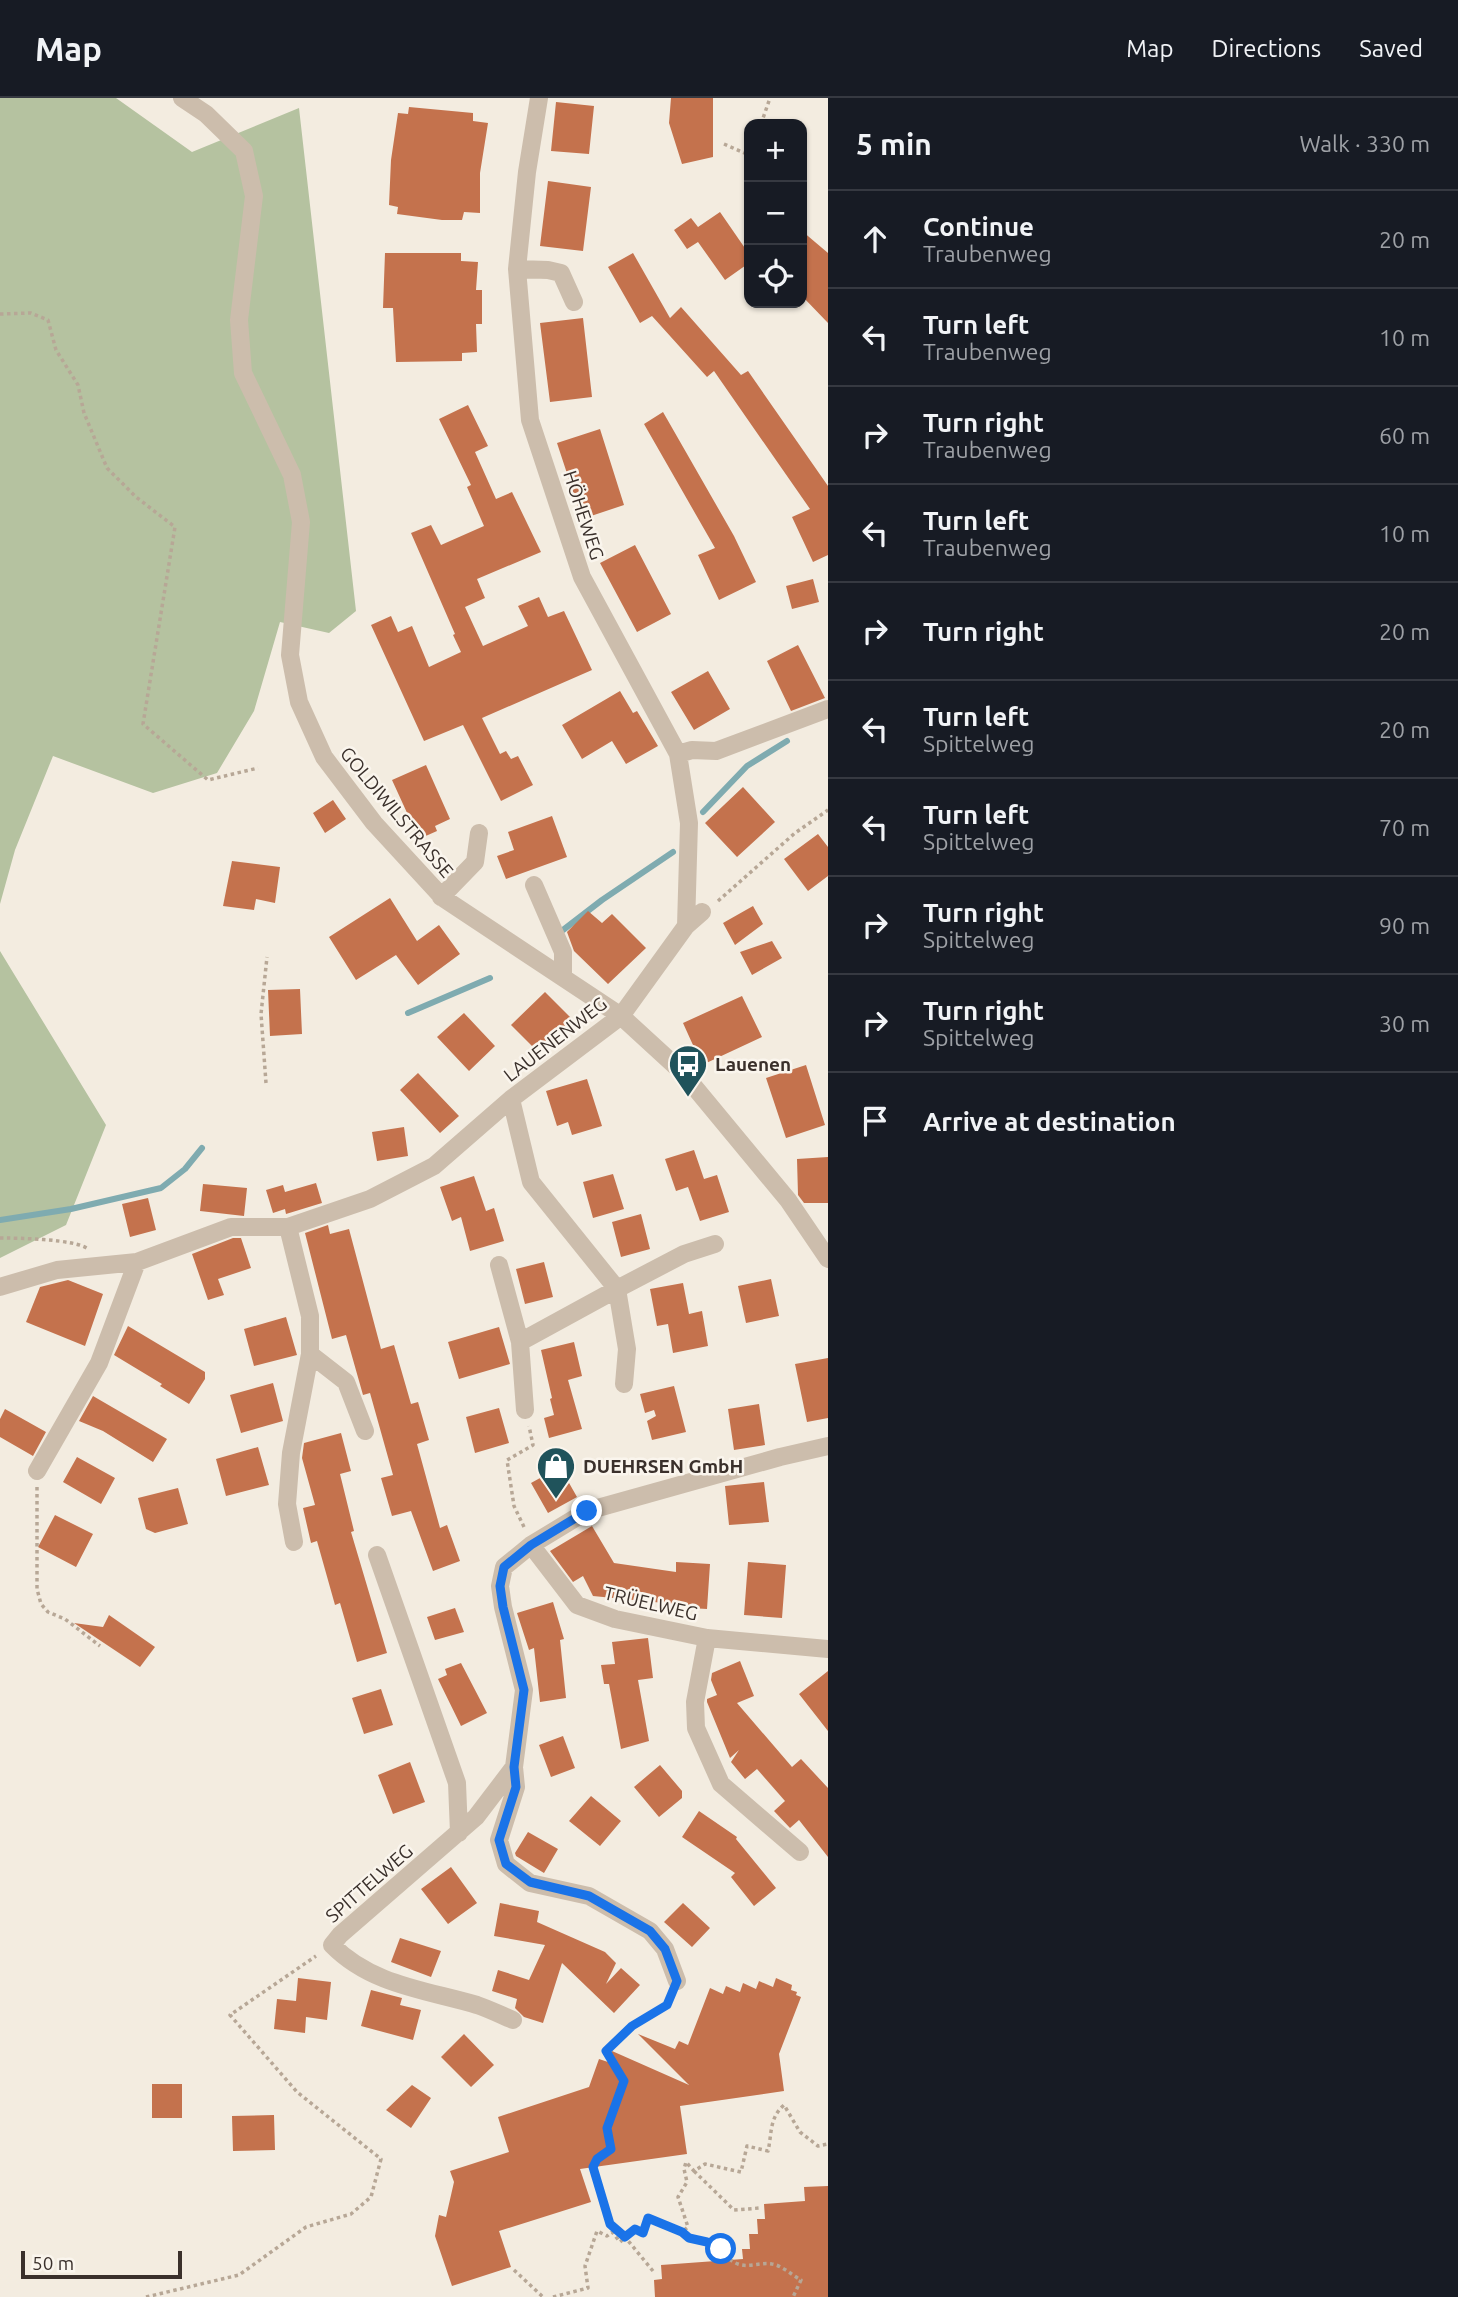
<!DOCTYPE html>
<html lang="en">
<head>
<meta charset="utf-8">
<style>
  :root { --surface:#171b24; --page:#20242c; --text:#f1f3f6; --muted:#9ea1a6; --line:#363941 }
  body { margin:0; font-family:Ubuntu,sans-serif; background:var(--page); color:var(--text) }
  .controls { position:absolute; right:21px; top:21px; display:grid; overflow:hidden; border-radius:14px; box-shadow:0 2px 5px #0004 }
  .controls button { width:63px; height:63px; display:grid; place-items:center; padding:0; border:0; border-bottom:2px solid var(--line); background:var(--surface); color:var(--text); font:35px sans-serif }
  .scale { position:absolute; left:21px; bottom:18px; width:161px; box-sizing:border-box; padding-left:7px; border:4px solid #3a302b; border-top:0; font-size:19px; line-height:24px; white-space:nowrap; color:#3a302b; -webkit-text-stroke:5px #faf5ed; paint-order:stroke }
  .stop { position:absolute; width:21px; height:21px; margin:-16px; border:5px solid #1a73e8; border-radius:50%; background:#fff }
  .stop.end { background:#1a73e8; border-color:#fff; box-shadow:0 2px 7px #0008 }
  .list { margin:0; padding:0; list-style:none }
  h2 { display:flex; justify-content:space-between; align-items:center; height:91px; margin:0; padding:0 28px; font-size:30px }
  h2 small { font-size:23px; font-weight:400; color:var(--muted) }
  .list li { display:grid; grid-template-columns:46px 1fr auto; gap:21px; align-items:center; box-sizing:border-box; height:98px; padding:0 28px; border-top:2px solid var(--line) }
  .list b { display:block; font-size:26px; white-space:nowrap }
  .list p { margin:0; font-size:23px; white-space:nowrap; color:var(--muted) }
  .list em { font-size:23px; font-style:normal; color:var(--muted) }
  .icon { flex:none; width:38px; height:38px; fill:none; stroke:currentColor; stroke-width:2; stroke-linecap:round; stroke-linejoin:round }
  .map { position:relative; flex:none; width:828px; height:2199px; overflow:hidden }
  header { display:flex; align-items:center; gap:42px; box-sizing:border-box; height:98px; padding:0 35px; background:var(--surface); border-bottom:2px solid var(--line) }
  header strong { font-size:33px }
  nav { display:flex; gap:38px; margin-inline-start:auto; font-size:24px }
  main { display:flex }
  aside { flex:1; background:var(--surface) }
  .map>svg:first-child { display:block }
  .green { fill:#b5c2a0 }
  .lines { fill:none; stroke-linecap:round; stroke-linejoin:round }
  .stream { stroke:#7fabb0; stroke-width:6 }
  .building { fill:#c4724d }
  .path { stroke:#b7a796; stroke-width:3.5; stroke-dasharray:3.5 3.5; stroke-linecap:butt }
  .minor { stroke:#ccbdac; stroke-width:18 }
  .route { stroke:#1a73e8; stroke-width:9 }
  .labels { text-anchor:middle; stroke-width:5; stroke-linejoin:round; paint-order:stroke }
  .street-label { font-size:19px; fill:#3a302b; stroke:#faf5ed }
  .poi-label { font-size:19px; font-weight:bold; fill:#3a302b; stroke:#faf5ed; text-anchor:start }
</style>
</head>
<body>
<header>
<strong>Map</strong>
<nav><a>Map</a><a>Directions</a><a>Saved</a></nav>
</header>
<main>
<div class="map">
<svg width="828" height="2199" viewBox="0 0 828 2199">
  <rect width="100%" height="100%" fill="#f3ece0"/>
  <!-- green -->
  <path class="green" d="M 0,0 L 116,0 L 192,54 L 299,10 L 356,513 L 329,535 L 280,524 L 254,613 L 217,675 L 153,695 L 53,658 L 15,752 L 0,806 Z
    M 0,853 L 106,1027 L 66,1127 L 0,1160 Z"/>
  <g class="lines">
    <!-- stream -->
    <path class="stream" d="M 703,714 L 747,668 L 787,643
      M 563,832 L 602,802 L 673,754
      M 408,915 L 490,880
      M 0,1122 L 71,1111 L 161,1090 L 185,1071 L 202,1050"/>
  </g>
  <!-- building -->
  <path class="building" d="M 671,0 L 713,0 L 713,59 L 682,66 L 669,25 Z
    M 556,4 L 594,8 L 589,56 L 551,53 Z
    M 409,9 L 473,15 L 473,23 L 488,25 L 480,75 L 480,115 L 464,114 L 462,122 L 442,122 L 397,116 L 398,109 L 389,107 L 391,62 L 398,15 L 408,16 Z
    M 548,83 L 591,89 L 583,153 L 540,148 Z
    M 720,114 L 749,156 L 749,165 L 725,182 L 698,144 L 687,151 L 674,132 L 691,120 L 698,129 Z
    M 802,133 L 828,155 L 828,225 L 802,198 Z
    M 385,155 L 461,155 L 461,163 L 478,164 L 476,192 L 482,192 L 482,226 L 476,226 L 477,254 L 462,255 L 462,263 L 396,264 L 393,210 L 383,210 Z
    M 633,155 L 670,220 L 681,209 L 741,277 L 748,273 L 828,388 L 828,457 L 813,464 L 792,419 L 810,411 L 714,273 L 707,279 L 652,218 L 640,225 L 608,169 Z
    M 583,220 L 592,299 L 550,304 L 540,225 Z
    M 468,307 L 488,348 L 475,354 L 496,401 L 512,394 L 541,454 L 477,481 L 485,500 L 465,509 L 483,548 L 528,528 L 518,508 L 539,499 L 548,519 L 564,513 L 592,572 L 482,620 L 500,656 L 506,653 L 511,661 L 518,658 L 533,687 L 501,703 L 463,627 L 424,643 L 371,527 L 391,518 L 398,534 L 412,528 L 429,569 L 461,554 L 453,537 L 455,536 L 411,435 L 431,427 L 441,447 L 484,428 L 467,389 L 471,387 L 439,321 Z
    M 663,314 L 734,438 L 756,484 L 719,502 L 698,457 L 715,450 L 644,326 Z
    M 600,331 L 624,407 L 582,421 L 557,345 Z
    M 635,447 L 671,516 L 637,534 L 600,465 Z
    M 813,481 L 819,504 L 792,511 L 786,488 Z
    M 798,547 L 825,600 L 791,613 L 767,563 Z
    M 708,573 L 730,611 L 694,632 L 671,594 Z
    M 620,593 L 633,615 L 637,613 L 658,648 L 626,666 L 612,643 L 582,661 L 562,627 Z
    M 426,667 L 450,721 L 435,728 L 437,733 L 419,741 L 392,682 Z
    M 743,689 L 775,724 L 737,759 L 705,725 Z
    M 333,702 L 346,721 L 325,735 L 313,715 Z
    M 552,718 L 567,759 L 506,781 L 497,758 L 514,752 L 508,734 Z
    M 818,736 L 828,749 L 828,778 L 808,793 L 784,761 Z
    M 232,763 L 280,769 L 275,805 L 256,801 L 254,812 L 223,808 Z
    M 390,800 L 417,843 L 439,827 L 460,856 L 418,887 L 396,857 L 356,882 L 329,839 Z
    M 753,808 L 763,826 L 735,847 L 723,825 Z
    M 588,813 L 602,825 L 612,816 L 646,850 L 608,886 L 574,853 L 567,834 Z
    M 772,843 L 782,860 L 752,877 L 740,854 Z
    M 300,891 L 302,936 L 270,938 L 268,892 Z
    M 545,894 L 573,922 L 539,955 L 511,927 Z
    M 742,898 L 762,939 L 702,967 L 683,925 Z
    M 464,915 L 495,948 L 469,973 L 437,939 Z
    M 806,967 L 825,1027 L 786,1040 L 766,980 Z
    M 418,975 L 459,1018 L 440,1035 L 400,992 Z
    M 587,981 L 602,1028 L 572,1037 L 568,1024 L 557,1028 L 546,993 Z
    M 404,1029 L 408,1058 L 377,1063 L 372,1034 Z
    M 694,1052 L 704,1081 L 717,1077 L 729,1114 L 700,1123 L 688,1089 L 676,1093 L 665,1061 Z
    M 828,1059 L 828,1105 L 804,1105 L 798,1097 L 797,1061 Z
    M 613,1076 L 624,1111 L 593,1120 L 583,1084 Z
    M 474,1078 L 486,1113 L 494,1110 L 504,1143 L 470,1153 L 461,1119 L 452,1123 L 440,1089 Z
    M 316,1085 L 322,1105 L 286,1116 L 285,1111 L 273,1115 L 266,1092 L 283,1087 L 285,1094 Z
    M 203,1086 L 247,1090 L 244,1118 L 200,1113 Z
    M 148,1100 L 156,1132 L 130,1139 L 122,1106 Z
    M 641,1116 L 650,1151 L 621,1159 L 612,1124 Z
    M 328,1127 L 330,1136 L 349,1131 L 381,1251 L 394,1247 L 411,1306 L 418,1304 L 429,1342 L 417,1346 L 440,1430 L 447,1427 L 460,1463 L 433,1473 L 411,1413 L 392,1418 L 381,1380 L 393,1377 L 370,1295 L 363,1297 L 346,1237 L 332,1241 L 305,1135 Z
    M 233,1140 L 241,1140 L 251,1170 L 218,1181 L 224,1197 L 208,1202 L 192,1156 Z
    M 544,1164 L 553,1199 L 525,1206 L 516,1171 Z
    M 771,1181 L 779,1218 L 746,1225 L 738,1188 Z
    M 68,1182 L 103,1196 L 85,1248 L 26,1224 L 40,1189 Z
    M 683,1185 L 689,1216 L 702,1213 L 708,1248 L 673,1255 L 668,1226 L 657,1228 L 650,1191 Z
    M 286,1219 L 297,1257 L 254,1268 L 244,1231 Z
    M 128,1228 L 205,1274 L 205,1281 L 189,1306 L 160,1288 L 162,1286 L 114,1257 Z
    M 499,1229 L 510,1266 L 459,1281 L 448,1244 Z
    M 574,1244 L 582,1278 L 568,1282 L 582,1331 L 549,1340 L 544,1320 L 554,1317 L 550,1301 L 552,1300 L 541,1252 Z
    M 828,1260 L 828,1320 L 807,1324 L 795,1266 Z
    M 273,1285 L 283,1323 L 241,1335 L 230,1297 Z
    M 674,1288 L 686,1334 L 652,1342 L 647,1323 L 656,1318 L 654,1312 L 645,1315 L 640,1296 Z
    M 93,1298 L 167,1341 L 153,1364 L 103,1333 L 79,1323 Z
    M 759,1306 L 765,1347 L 734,1352 L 728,1311 Z
    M 499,1310 L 509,1345 L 475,1355 L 466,1319 Z
    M 5,1311 L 46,1334 L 33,1358 L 0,1339 L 0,1321 Z
    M 341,1335 L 351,1373 L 340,1376 L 354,1433 L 351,1434 L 387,1555 L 357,1564 L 340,1505 L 335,1507 L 317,1443 L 311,1445 L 303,1410 L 315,1407 L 302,1360 L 304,1345 Z
    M 258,1349 L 269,1387 L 226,1398 L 216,1361 Z
    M 77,1359 L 115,1380 L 101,1406 L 63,1384 Z
    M 560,1369 L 577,1399 L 548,1415 L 531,1385 Z
    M 764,1384 L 769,1424 L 729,1427 L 725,1388 Z
    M 178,1390 L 188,1426 L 155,1435 L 146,1431 L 138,1400 Z
    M 55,1417 L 93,1436 L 76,1469 L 38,1449 Z
    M 592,1428 L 614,1465 L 676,1474 L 676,1464 L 710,1466 L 707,1511 L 674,1509 L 674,1506 L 593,1498 L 583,1478 L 573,1484 L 550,1453 Z
    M 748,1464 L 786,1467 L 782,1520 L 744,1517 Z
    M 553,1504 L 564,1541 L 560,1542 L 566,1600 L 540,1604 L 534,1550 L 529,1552 L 517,1515 Z
    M 455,1510 L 464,1534 L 435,1542 L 427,1519 Z
    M 109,1517 L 155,1549 L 140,1569 L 74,1525 L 103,1529 Z
    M 648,1540 L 653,1580 L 638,1582 L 649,1643 L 621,1651 L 609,1586 L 604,1586 L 601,1567 L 615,1566 L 612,1544 Z
    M 740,1563 L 754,1598 L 737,1605 L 792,1669 L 801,1661 L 828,1690 L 828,1759 L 799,1722 L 790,1730 L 774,1713 L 785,1703 L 757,1671 L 745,1681 L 731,1664 L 739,1652 L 730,1660 L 707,1604 L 707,1601 L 717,1597 L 711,1582 L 712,1575 Z
    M 461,1565 L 487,1615 L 461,1628 L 438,1581 L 447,1577 L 445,1571 Z
    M 828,1573 L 828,1633 L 799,1596 Z
    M 381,1591 L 393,1627 L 364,1636 L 352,1600 Z
    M 563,1638 L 575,1670 L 551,1679 L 539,1647 Z
    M 410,1664 L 425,1704 L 393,1716 L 378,1677 Z
    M 660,1667 L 682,1693 L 682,1700 L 659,1719 L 634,1689 Z
    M 591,1698 L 621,1723 L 600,1748 L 569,1723 Z
    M 699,1713 L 737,1739 L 736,1741 L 776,1790 L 754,1808 L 731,1779 L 735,1775 L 682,1739 Z
    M 528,1734 L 558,1751 L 544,1775 L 516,1758 L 515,1755 Z
    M 451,1769 L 477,1805 L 448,1826 L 421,1791 Z
    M 500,1805 L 539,1813 L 537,1824 L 605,1854 L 616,1865 L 606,1886 L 621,1870 L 640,1887 L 614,1915 L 562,1865 L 543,1925 L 524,1919 L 515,1910 L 517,1901 L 492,1893 L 498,1872 L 529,1882 L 545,1847 L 494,1838 Z
    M 683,1805 L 710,1830 L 692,1849 L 664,1824 Z
    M 400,1840 L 441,1853 L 431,1879 L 391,1864 Z
    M 298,1880 L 331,1884 L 327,1922 L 306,1919 L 305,1935 L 274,1931 L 277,1901 L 296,1903 Z
    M 776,1880 L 792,1887 L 791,1892 L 797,1894 L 796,1897 L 801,1899 L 779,1956 L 784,1993 L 680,2008 L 687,2056 L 580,2071 L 591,2104 L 499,2133 L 511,2169 L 452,2188 L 435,2138 L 439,2117 L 446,2119 L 454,2084 L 450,2073 L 509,2054 L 498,2019 L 589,1989 L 599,1961 L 608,1964 L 612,1953 L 689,1987 L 638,1936 L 675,1951 L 679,1943 L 688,1947 L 710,1890 L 723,1896 L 726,1888 L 740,1894 L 743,1885 L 756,1891 L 759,1883 L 773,1889 Z
    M 371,1892 L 402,1900 L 400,1907 L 421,1912 L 413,1942 L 361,1928 Z
    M 464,1936 L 494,1967 L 471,1989 L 441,1959 Z
    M 152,1986 L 182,1986 L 182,2020 L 152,2020 Z
    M 412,1987 L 431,2000 L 411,2030 L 386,2012 Z
    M 274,2017 L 275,2052 L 233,2053 L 232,2018 Z
    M 828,2088 L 828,2199 L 655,2199 L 654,2182 L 662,2181 L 661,2167 L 743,2161 L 742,2151 L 750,2151 L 749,2136 L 758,2136 L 757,2121 L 765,2121 L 764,2106 L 805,2103 L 804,2089 Z"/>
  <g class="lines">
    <!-- path -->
    <path class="path" d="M 761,26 L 770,0
      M 724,46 L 749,57
      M 0,216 L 31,215 L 48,222 L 56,252 L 78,287 L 84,315 L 107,370 L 136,399 L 175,429 L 143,626 L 208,682 L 258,670
      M 718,803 L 795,735 L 828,712
      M 266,985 L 261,916 L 267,859
      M 0,1140 C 17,1140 76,1141 88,1151
      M 37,1389 L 37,1491 L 41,1506 L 48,1514 L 65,1521 L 100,1548
      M 524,1429 L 514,1408 L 507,1362 L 533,1347 L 529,1328
      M 694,2073 L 734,2112 L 760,2110
      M 682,2134 C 691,2142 698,2141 708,2144 C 721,2149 726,2162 738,2166 C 749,2170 760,2164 772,2166 C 781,2167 792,2177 801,2182 L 793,2199
      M 514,2172 L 543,2199
      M 653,2173 L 625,2139 L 610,2126 L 593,2069 L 597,2061 L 611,2051 L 607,2030 L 623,1983 L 605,1953 L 619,1938 L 658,1914 L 670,1901
      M 146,2199 L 239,2177 L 306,2129 L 351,2116 L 371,2099 L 381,2061 L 297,1994 L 230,1917 L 316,1858
      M 553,2199 L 588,2190 L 585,2168 L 597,2133 L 607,2138 L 612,2134 L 620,2144 L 635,2131 L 643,2135 L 648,2120 L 682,2134 L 688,2129 L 678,2099 L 687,2084 L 684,2071 L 686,2064 L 694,2073 L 705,2066 L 741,2074 L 747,2048 L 768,2053 C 772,2036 769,2020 784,2007 L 800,2034 L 818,2048 L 828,2046"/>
    <!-- minor -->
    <path class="minor" d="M 182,0 L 206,16 L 244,53 L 254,98 L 239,222 L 243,275 L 292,377 L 301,424 L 290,557 L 299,604 L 324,659 L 374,725 L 443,800 L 621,918 L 682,974 L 788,1102 L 828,1161
      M 539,0 L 527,74 L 517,171 L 530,322 L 582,479 L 678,656 L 689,725 L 686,828
      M 517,171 L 548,172 L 561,175 L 574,204
      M 678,656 L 692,652 L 716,653 L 828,611
      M 534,787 L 563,854 L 563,879
      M 441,799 L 475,764 L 479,735
      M 511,1001 L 531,1084 L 617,1191 L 520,1244 L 525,1312
      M 288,1129 L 310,1218 L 310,1256 L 291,1355 L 287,1406 L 294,1444
      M 499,1167 L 520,1244
      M 0,1189 L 57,1172 L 137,1164 L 231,1129 L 288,1129 L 370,1101 L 434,1068 L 511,1001 L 621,918 L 686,828 L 702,814
      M 310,1256 L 346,1284 L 365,1333
      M 624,1286 L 627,1251 L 617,1191 L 684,1156 L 715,1146
      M 37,1373 L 99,1265 L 137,1164
      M 531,1447 L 577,1507 L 615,1521 L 707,1540 L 828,1551
      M 377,1457 L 457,1685 L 459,1735
      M 707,1540 L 695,1604 L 696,1630 L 721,1686 L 800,1754
      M 514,1669 L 516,1689 L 499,1742 L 506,1766 L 530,1785 L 589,1798 L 650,1833 L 665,1851 L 677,1883
      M 513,1922 C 501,1917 489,1911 477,1907 C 426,1892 371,1887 332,1847 L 340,1837 L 476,1719 L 514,1669 L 524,1592 L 503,1509 L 500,1488 L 504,1469 L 531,1447 L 587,1413 L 780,1359 L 828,1348"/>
  </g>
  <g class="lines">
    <!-- route -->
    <path class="route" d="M 587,1413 L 531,1447 L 504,1469 L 500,1488 L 503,1509 L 524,1592 L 514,1669 L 516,1689 L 499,1742 L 506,1766 L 530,1784 L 589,1798 L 650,1833 L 665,1851 L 677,1883 L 667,1907 L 632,1928 L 606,1953 L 624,1983 L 607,2030 L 611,2051 L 597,2061 L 593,2069 L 610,2126 L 625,2139 L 635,2131 L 643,2135 L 648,2120 L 682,2134 L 689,2140 L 707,2144 L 721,2151"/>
  </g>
  <!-- icons -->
  <defs>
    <g id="bus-pin" transform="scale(2.0125)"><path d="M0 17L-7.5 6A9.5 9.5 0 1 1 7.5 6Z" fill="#20535b" stroke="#faf5ed"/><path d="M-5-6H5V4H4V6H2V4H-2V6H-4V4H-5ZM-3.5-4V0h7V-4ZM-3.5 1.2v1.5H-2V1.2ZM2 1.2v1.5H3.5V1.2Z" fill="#fff"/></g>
    <g id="shop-pin" transform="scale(2.0125)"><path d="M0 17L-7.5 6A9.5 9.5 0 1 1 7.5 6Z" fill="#20535b" stroke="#faf5ed"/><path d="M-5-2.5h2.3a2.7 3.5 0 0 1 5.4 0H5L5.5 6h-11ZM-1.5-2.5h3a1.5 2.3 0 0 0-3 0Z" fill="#fff"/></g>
  </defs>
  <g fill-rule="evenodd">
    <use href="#bus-pin" x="688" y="966"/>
    <use href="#shop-pin" x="556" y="1368"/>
  </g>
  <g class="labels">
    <!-- street labels -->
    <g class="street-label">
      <text transform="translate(584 417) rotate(72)" y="7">HÖHEWEG</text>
      <text transform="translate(397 714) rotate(50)" y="7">GOLDIWILSTRASSE</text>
      <text transform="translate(555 941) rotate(-38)" y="7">LAUENENWEG</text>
      <text transform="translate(651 1505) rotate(13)" y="7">TRÜELWEG</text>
      <text transform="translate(369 1785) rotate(-41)" y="7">SPITTELWEG</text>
    </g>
    <!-- poi labels -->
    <g class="poi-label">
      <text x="715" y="973">Lauenen</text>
      <text x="583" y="1375">DUEHRSEN GmbH</text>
    </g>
  </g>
</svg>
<div class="controls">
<button>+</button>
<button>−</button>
<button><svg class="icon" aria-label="locate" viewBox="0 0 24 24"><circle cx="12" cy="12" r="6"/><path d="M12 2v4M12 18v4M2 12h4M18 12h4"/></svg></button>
</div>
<div class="scale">50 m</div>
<div class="stop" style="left:721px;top:2151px"></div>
<div class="stop end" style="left:587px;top:1413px"></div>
</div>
<aside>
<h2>5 min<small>Walk · 330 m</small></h2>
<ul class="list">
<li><svg class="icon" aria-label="ahead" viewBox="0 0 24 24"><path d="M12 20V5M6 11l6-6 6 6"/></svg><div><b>Continue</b><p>Traubenweg</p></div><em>20 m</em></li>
<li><svg class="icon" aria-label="left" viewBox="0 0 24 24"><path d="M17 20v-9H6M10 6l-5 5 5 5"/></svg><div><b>Turn left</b><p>Traubenweg</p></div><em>10 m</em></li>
<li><svg class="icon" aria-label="right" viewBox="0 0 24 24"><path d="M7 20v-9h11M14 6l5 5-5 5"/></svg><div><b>Turn right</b><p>Traubenweg</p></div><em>60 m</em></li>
<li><svg class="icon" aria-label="left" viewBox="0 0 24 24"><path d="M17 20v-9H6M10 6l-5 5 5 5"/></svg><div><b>Turn left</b><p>Traubenweg</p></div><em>10 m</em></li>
<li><svg class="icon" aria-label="right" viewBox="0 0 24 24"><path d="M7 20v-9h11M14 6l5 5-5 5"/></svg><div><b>Turn right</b></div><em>20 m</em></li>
<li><svg class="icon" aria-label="left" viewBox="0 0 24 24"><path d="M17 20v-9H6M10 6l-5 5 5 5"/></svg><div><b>Turn left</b><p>Spittelweg</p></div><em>20 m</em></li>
<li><svg class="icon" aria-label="left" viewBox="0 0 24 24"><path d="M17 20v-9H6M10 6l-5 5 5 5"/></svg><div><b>Turn left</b><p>Spittelweg</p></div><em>70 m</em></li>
<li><svg class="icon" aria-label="right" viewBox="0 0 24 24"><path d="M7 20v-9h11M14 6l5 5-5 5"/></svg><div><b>Turn right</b><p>Spittelweg</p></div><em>90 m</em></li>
<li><svg class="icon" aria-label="right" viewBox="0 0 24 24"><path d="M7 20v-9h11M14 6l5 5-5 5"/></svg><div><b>Turn right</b><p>Spittelweg</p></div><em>30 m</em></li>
<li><svg class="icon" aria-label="arrive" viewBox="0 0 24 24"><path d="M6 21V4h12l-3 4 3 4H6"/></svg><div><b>Arrive at destination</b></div></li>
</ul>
</aside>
</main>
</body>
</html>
